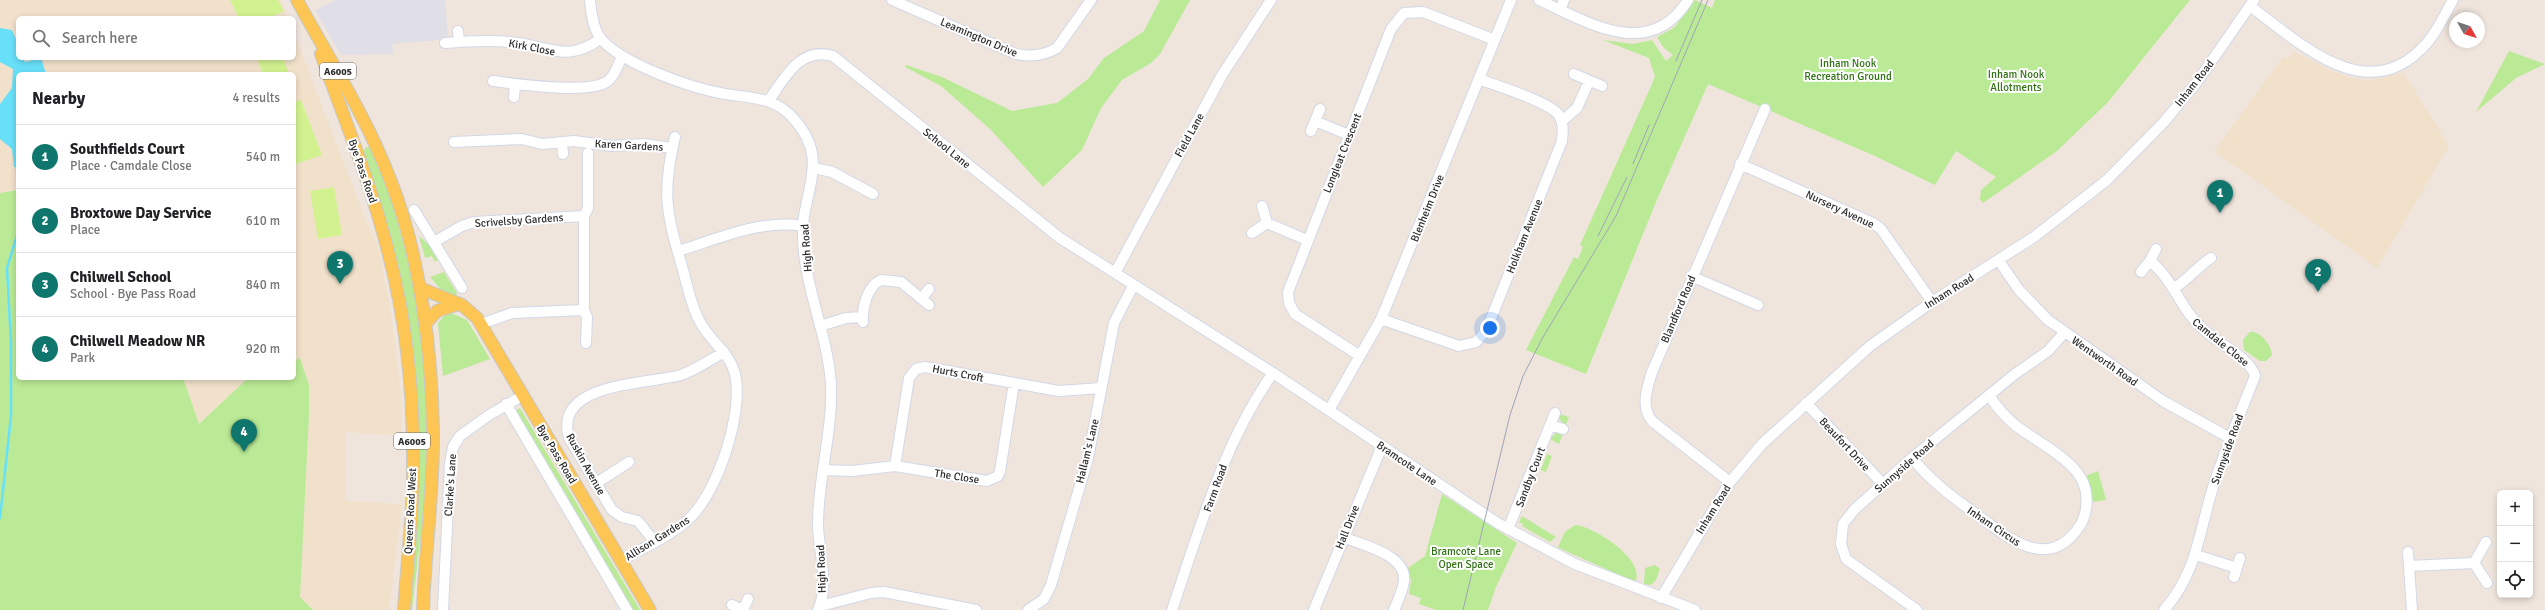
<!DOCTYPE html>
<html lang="en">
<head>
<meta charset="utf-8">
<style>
  :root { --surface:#fff; --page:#f6f6f6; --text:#202124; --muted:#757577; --line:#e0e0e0; --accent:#0f766e }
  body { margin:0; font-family:Signika,sans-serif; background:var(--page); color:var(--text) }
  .controls { position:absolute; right:12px; bottom:12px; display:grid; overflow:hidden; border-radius:6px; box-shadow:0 2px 6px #0003 }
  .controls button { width:36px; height:36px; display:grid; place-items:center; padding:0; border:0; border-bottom:1px solid var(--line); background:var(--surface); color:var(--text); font:20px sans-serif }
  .compass { position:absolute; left:2449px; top:12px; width:36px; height:36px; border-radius:50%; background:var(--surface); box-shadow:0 2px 6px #0003; rotate:129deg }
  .you { position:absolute; left:1490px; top:328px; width:14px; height:14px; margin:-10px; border:3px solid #fff; border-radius:50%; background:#1a73e8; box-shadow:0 0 0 6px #1a73e833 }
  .badge { display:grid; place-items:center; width:26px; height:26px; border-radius:50%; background:var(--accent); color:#fff; font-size:13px; font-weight:700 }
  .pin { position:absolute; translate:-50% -33px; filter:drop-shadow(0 1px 2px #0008) }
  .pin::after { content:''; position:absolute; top:21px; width:14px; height:12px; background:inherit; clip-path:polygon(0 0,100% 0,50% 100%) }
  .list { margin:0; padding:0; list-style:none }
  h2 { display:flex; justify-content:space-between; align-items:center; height:52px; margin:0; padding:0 16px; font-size:17px }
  h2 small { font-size:13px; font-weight:400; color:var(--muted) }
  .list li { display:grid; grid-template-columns:26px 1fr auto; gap:12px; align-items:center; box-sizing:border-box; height:64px; padding:0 16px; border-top:1px solid var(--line) }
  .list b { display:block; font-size:15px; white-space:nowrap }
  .list p { margin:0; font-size:13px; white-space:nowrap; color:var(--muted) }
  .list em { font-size:13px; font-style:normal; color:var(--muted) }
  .icon { flex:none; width:22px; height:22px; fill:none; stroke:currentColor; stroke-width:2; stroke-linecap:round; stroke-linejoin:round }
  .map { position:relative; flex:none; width:2545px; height:610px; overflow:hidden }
  .search { position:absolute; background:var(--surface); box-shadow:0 2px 6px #0003; left:16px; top:16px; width:280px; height:44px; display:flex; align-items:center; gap:10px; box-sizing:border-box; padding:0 14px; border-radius:6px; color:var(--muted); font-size:15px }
  .panel { position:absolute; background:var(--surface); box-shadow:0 2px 6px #0003; left:16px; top:72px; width:280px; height:308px; border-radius:6px }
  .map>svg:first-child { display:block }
  .industrial { fill:#e0dee7 }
  .education { fill:#f1e1cb }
  .green { fill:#baea95 }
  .pitch { fill:#d2f290 }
  .water { fill:#68e0f9 }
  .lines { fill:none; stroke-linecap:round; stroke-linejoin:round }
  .stream { stroke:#68e0f9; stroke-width:2.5 }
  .minor-casing { stroke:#d2d8e6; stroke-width:12 }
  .major-casing { stroke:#c8c8c8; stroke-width:14 }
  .minor { stroke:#fff; stroke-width:10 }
  .major { stroke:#fcc554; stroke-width:12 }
  .tram { stroke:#9fa5b8; stroke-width:1 }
  .labels { text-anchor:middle; stroke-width:4; stroke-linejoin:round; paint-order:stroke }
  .shield { fill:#fff; stroke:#6b6b6b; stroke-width:1 }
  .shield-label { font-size:10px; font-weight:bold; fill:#2c2c2c }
  .street-label { font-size:11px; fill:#2c2c2c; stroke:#fff }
  .park-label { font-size:11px; fill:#307114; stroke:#fff }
</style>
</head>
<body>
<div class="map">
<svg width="2545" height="610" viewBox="0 0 2545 610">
  <rect width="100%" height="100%" fill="#efe5dd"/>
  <!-- industrial -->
  <path class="industrial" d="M 336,0 L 445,0 L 448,39 L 392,44 L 394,54 L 341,55 L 315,10 Z"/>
  <!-- education -->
  <path class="education" d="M 0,0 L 280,0 L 288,18 L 18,18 L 18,58 L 294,58 L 294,33 L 368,226 L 379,248 L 392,320 L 401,394 L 402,436 L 346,432 L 345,501 L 402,504 L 389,610 L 313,610 L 300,597 L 309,414 L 309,384 L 300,359 L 294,361 L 294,74 L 18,74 L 18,190 L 0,193 Z
    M 2294,52 L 2332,71 L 2352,78 L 2368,81 L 2404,73 L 2449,146 L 2377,268 L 2214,151 L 2283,57 L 2288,59 Z
    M 183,378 L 248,378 L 199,424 Z"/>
  <!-- green -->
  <path class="green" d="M 1160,0 L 1190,0 L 1160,54 L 1151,63 L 1122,80 L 1101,108 L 1082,150 L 1043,187 L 990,129 L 941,86 L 905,67 L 906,65 L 942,77 L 1012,111 L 1057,103 L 1088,79 L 1104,58 L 1144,31 Z
    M 1695,0 L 1712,8 L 1715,0 L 2190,0 L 2108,102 L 2057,151 L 1983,203 L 1980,199 L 1981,190 L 1996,177 L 1956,151 L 1935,185 L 1877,157 L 1708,84 L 1656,202 L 1586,374 L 1526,350 L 1574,257 L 1578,259 L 1583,247 L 1580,245 L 1655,77 L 1649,58 L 1603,40 L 1633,44 L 1652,40 L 1666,61 L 1673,55 L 1664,48 L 1657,37 L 1675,27 Z
    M 2509,51 L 2545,64 L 2516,78 L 2476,112 Z
    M 366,147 L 371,147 C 410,240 428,341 427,442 C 427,498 418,554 412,610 L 409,610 L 418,488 L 391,242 L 364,151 Z
    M 18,190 L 18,378 L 183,378 L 199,424 L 248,378 L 294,378 L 294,361 L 300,358 L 309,385 L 309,414 L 300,597 L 313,610 L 0,610 L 0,193 Z
    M 419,236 L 428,244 L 438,261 L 434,261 L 432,256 L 425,258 Z
    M 444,272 L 457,293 L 456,296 L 443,292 L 430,277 Z
    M 451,313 L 467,320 L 490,359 L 443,376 L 438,323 L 445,315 Z
    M 2250,332 C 2260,330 2272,346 2272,355 L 2266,361 L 2260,361 L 2244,350 L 2243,340 Z
    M 520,408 L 640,610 L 633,610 L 515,411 Z
    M 1559,414 L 1569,417 L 1566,425 L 1559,419 Z
    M 1556,433 L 1563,433 L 1559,444 L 1550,439 Z
    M 1547,454 L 1552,456 L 1546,472 L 1541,470 Z
    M 2098,471 L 2106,500 L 2093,502 L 2086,476 Z
    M 1442,494 L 1517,543 L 1496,587 L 1488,610 L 1436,610 L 1419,604 L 1421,598 L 1409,594 L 1411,581 L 1408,568 L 1425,556 Z
    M 1522,516 L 1556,537 L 1550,542 L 1522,526 L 1523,524 L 1519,522 Z
    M 1575,525 C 1593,526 1647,560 1635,582 L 1559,548 L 1558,547 L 1565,532 Z
    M 1655,565 L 1660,569 L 1656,580 L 1651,585 L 1644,584 L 1645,568 Z"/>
  <!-- pitch -->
  <path class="pitch" d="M 230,0 L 278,0 L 284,11 L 269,18 L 239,18 Z
    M 257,58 L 283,58 L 289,74 L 263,74 Z
    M 301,100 L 322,155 L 296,164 L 294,158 L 294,102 Z
    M 334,187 L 342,235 L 318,239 L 310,191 Z"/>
  <!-- water -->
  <path class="water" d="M 0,28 L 12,30 L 18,44 L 18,58 L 23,58 L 25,62 L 41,58 L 46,74 L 18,74 L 18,168 L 14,167 L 12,149 L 0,139 L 0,104 L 12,88 L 13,69 L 0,62 Z"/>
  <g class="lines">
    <!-- stream -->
    <path class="stream" d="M 17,173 L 17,168
      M 17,181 L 18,186
      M 0,518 L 11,416 L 11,343 L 7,268 L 18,232"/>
    <!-- minor casing -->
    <g class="minor-casing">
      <path id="minor" d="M 590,0 C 591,12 593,30 602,40 C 625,65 691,88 725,94 C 752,98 775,97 794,119 C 824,153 811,177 804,216 C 802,228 803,241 804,253 C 809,298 828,339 831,384 C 833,431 818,477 818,524 C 818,551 830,584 818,610
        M 892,0 L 1016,54 C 1030,57 1045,55 1057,48 L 1091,0
        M 1539,0 C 1587,22 1650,62 1688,0
        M 2250,6 C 2300,43 2368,110 2426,44 C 2437,32 2445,14 2453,0
        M 1560,10 L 1564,0
        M 458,31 L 459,42
        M 445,43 C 466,41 489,40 510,42 C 547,45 566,64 600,39
        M 1574,74 L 1602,86
        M 493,81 C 517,84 590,95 608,81 C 615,76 618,64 622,57
        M 514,97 L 515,84
        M 769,100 C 785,78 800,46 833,56 L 1060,238 L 1273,373 L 1499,524 L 1575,564 L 1695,610
        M 1315,121 L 1349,135
        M 1562,121 L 1577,108 L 1589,81
        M 1311,131 L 1320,109
        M 454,142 L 522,139 L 542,144 L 574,141 L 612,146 L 643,144 L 672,148
        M 562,143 L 563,154
        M 1740,164 L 1873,223 L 1881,229 L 1932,302
        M 814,168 L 832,172 L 873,194
        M 414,210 L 462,288
        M 584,216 L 588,208 L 588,153
        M 1267,223 L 1307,240
        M 1252,233 L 1267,223 L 1262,206
        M 434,242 L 462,226 L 474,222 L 584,216 L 584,310 L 512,313 L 481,324
        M 678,251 C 718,239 760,219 803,226
        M 1999,261 L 2019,290 L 2048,320 L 2163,401 L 2230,438
        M 2150,261 C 2174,280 2180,309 2203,329 C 2216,342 2251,358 2255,376 C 2241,412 2226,447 2214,484 C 2199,530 2198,572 2164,610
        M 2141,272 L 2150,261 L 2156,249
        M 1115,273 L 1222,75 L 1271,0
        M 1691,276 L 1758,305
        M 2174,288 C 2189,279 2197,267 2211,258
        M 922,298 L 929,289
        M 584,310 L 587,317 L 586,343
        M 1381,319 L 1459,346 L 1476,342 L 1486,331 L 1562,141 C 1563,132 1564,122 1558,114 C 1547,101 1497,86 1479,79
        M 863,322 C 862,308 867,286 881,280 L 901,282 L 929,305
        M 820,326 L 846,318 L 863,317
        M 1360,356 L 1295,314 L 1289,303 L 1288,292 L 1391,29 L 1404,13 L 1423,12 L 1495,40
        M 1806,403 L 1883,484
        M 506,404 L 627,610
        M 1329,410 L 1381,319 L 1511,0
        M 1550,425 L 1563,429
        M 1912,458 C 1931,481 1952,497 1976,514 C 2007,537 2048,573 2079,527 C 2088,514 2089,494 2082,480 C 2071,458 2034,440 2015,425 C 2004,416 1996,406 1989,395
        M 895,466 L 909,378 L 916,369 L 925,367 L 1059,391 L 1101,388
        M 823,470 L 852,471 L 895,466 L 987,481 L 998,476 L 1000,471 L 1014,383
        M 1730,482 L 1653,422 C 1640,408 1647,388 1652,372 L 1765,109
        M 595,484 L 629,462
        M 1508,529 L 1555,413
        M 1343,537 C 1361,545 1407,554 1404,581 C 1403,590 1398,601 1394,610
        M 654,541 L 638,521 L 622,517 L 612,510 L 569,438 C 553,382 646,385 681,375 C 696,370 710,360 724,352
        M 2408,552 L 2412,610
        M 2196,555 L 2237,568
        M 620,561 C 641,549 673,535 690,518 C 718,491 744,412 735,374 C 730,353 710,341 700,322 C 691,306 688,288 683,270 C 667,215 661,194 675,137
        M 2474,563 L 2487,583
        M 2474,563 L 2486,542
        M 2409,566 L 2474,563
        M 2234,577 L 2240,558
        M 1661,598 L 1730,482 L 1762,444 L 1870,346 L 1932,302 L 2034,237 L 2107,180 L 2164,122 L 2197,82 L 2254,0
        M 732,605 L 743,610
        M 820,606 L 871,593 L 884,592 L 976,610
        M 443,610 L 450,464 L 453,447 L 460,436 L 489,415 L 522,396
        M 743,610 L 748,599
        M 1028,610 L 1044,599 L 1051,585 L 1088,458 L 1114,323 L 1133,286
        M 1172,610 C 1200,528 1223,444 1273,373
        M 1314,610 L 1382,446
        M 1917,610 L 1846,559 L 1841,544 L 1843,524 L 1855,509 L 1912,458 L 2015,374 L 2048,351 L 2065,332"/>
    </g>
    <!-- major casing -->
    <g class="major-casing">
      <path id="major" d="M 297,0 C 329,59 366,116 390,179 C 420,254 432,351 433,431 C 434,489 425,551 423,610
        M 321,54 C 345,121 372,186 389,255 C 407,324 414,400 413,471 C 413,517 407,564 404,610
        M 420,288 L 462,305 L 477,318 L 650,610
        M 425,324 L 437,311 L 458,304"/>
    </g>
    <!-- minor -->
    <use href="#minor" class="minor"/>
    <!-- major -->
    <use href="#major" class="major"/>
    <!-- tram -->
    <path class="tram" d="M 1676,61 L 1702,0
      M 1633,164 L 1649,125
      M 1598,236 L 1627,177
      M 1463,610 L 1510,415 L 1523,376 L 1543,337 L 1616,216 L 1708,0"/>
  </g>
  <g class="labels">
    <!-- shield labels -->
    <g class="shield">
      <rect x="320" y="63" width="36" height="16" rx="3"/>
      <rect x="394" y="433" width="36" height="16" rx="3"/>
    </g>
    <g class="shield-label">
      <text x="338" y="75">A6005</text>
      <text x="412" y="445">A6005</text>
    </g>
    <!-- street labels -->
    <g class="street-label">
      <text transform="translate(979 37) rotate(23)" y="4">Leamington Drive</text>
      <text transform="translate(532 47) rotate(11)" y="4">Kirk Close</text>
      <text transform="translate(2194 83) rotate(-52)" y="4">Inham Road</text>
      <text transform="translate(1189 135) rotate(-61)" y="4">Field Lane</text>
      <text transform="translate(629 145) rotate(3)" y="4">Karen Gardens</text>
      <text transform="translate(947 148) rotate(39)" y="4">School Lane</text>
      <text transform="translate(1342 153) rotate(-68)" y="4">Longleat Crescent</text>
      <text transform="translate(363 171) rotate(71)" y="4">Bye Pass Road</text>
      <text transform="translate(1427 208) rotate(-68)" y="4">Blenheim Drive</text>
      <text transform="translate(1840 209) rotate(25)" y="4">Nursery Avenue</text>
      <text transform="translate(519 220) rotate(-4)" y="4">Scrivelsby Gardens</text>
      <text transform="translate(1524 236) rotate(-68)" y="4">Holkham Avenue</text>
      <text transform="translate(806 248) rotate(-94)" y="4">High Road</text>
      <text transform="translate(1949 291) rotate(-32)" y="4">Inham Road</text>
      <text transform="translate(1678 309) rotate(-67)" y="4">Blandford Road</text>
      <text transform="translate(2221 342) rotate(39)" y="4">Camdale Close</text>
      <text transform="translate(2105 361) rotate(35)" y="4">Wentworth Road</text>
      <text transform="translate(958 373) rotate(11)" y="4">Hurts Croft</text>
      <text transform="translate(1845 444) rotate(47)" y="4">Beaufort Drive</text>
      <text transform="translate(2227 449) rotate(-70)" y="4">Sunnyside Road</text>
      <text transform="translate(1087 451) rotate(-76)" y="4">Hallam's Lane</text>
      <text transform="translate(557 454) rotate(59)" y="4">Bye Pass Road</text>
      <text transform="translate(1407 463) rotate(34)" y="4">Bramcote Lane</text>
      <text transform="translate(586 464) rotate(61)" y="4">Ruskin Avenue</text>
      <text transform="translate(1904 466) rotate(-41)" y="4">Sunnyside Road</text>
      <text transform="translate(957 476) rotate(9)" y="4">The Close</text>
      <text transform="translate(1530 477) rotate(-69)" y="4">Sandby Court</text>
      <text transform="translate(450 485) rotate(-86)" y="4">Clarke's Lane</text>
      <text transform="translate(1215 488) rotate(-70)" y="4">Farm Road</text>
      <text transform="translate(1713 509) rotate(-58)" y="4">Inham Road</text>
      <text transform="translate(410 511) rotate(-87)" y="4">Queens Road West</text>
      <text transform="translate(1994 526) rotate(34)" y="4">Inham Circus</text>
      <text transform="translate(1347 527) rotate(-68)" y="4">Hall Drive</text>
      <text transform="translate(657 538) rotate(-32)" y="4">Allison Gardens</text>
      <text transform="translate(821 569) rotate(-92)" y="4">High Road</text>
    </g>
    <!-- park labels -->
    <g class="park-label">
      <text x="1848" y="67">Inham Nook<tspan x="1848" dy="13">Recreation Ground</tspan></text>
      <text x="2016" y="78">Inham Nook<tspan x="2016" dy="13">Allotments</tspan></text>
      <text x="1466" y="555">Bramcote Lane<tspan x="1466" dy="13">Open Space</tspan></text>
    </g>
  </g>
</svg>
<div class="controls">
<button>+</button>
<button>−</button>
<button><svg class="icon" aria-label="locate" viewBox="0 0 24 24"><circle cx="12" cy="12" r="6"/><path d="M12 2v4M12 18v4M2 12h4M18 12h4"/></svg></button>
</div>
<svg class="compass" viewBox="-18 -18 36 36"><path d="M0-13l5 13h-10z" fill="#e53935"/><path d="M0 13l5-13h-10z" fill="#757577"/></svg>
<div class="you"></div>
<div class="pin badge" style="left:2220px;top:213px">1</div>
<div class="pin badge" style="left:2318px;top:292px">2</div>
<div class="pin badge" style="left:340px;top:284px">3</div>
<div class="pin badge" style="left:244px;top:452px">4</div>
<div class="search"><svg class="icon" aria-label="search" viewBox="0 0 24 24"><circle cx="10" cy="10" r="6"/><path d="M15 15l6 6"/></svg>Search here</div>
<section class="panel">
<h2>Nearby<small>4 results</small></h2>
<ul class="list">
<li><span class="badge">1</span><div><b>Southfields Court</b><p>Place · Camdale Close</p></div><em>540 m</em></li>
<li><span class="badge">2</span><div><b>Broxtowe Day Service</b><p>Place</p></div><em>610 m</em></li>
<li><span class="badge">3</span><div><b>Chilwell School</b><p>School · Bye Pass Road</p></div><em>840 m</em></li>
<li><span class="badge">4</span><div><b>Chilwell Meadow NR</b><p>Park</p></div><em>920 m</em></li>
</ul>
</section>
</div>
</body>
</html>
